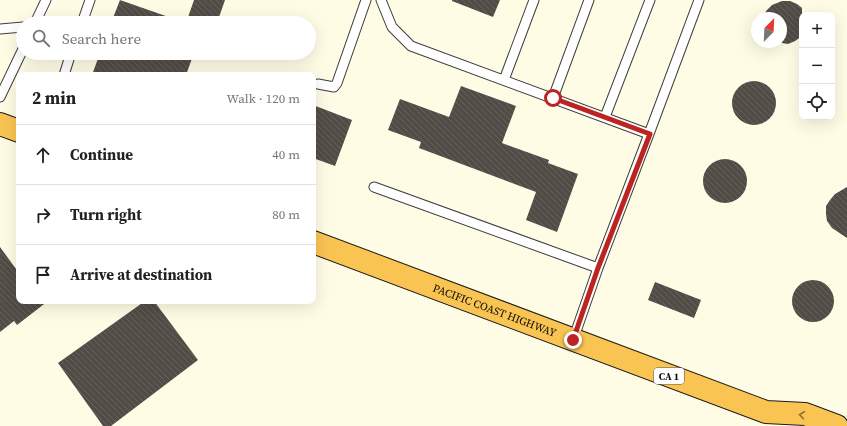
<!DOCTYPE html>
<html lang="en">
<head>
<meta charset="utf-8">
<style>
  :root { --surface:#fff; --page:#f2f2f2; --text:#202124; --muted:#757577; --line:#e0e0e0 }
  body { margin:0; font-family:"Source Serif 4",serif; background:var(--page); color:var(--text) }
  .controls { position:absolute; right:12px; top:12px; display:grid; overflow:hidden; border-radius:8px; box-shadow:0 4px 16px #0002 }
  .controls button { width:36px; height:36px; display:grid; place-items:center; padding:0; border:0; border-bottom:1px solid var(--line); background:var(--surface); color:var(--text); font:20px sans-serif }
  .compass { position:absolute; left:751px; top:12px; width:36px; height:36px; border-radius:50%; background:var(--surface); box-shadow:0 4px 16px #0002; rotate:24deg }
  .stop { position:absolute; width:12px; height:12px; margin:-9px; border:3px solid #bb2420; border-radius:50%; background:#fff }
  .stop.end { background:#bb2420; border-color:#fff; box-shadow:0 1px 4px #0008 }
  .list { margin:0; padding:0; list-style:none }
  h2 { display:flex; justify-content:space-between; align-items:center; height:52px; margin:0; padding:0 16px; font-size:17px }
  h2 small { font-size:13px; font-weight:400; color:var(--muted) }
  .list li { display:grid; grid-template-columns:26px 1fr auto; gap:12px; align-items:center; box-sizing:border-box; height:60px; padding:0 16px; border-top:1px solid var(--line) }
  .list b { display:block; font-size:15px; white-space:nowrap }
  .list em { font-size:13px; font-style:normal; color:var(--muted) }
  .icon { flex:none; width:22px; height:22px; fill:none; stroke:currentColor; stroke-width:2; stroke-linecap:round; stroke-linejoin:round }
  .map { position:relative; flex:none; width:847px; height:426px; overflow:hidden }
  .search { position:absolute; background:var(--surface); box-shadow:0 4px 16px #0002; left:16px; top:16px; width:300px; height:44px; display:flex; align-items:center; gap:10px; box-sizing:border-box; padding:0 14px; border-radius:22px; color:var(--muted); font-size:15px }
  .panel { position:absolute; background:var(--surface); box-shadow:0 4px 16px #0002; left:16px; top:72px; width:300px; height:232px; border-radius:8px }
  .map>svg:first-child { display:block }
  .building { fill:url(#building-back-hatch) }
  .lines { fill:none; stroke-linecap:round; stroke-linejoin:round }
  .service-casing { stroke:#3d3d3d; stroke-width:11 }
  .trunk-casing { stroke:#1b1b1b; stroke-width:24 }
  .service { stroke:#fff; stroke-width:9 }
  .trunk { stroke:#fac453; stroke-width:22 }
  .oneway { stroke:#8e7032 }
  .route { stroke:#bb2420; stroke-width:5 }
  .labels { text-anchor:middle; stroke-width:4; stroke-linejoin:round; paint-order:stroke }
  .shield { fill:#fff; stroke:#545454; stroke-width:1 }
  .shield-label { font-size:10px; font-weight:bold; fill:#0a0a0a }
  .street-label { font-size:11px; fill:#0a0a0a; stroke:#fff }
</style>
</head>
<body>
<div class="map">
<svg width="847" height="426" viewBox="0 0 847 426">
  <defs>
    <pattern id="building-back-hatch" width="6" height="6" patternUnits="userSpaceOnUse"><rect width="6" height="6" fill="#524c46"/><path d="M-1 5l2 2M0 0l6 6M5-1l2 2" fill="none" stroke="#66615c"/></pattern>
  </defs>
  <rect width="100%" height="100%" fill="#fffce6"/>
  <!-- building -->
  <path class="building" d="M 120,0 L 180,21 L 179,23 L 111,23 Z
    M 194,0 L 225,0 L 217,23 L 186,23 Z
    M 452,0 L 500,0 L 493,17 L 452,1 Z
    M 782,1 L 790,1 L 797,4 L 802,8 L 802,36 L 795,41 L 788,44 L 776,42 L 781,42 L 781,18 L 764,18 L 766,11 L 772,5 Z
    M 100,53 L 194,53 L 186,75 L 92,75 Z
    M732 103a22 22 0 1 1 44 0a22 22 0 1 1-44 0Z
    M 461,86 L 516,106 L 502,143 L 549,160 L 548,163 L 578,174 L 557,232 L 526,220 L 536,192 L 419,148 L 421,142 L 388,130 L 400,99 L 449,117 Z
    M 313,105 L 352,120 L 335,166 L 313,158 Z
    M703 181a22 22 0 1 1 44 0a22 22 0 1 1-44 0Z
    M 847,187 L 847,238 L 832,228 L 827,221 L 826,214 L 826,206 L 830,200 L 835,194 Z
    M 0,247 L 19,273 L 19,301 L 48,301 L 17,325 L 14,321 L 0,332 Z
    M792 301a21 21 0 1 1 42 0a21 21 0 1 1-42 0Z
    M 655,282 L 701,300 L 694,318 L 648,300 Z
    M 145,301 L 154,301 L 198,360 L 111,426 L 103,426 L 58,363 Z"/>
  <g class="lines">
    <!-- service casing -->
    <g class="service-casing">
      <path id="service" d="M 381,0 L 392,27 L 411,46 L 649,134
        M 35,23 L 46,0
        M 82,23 L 90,0
        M 0,29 L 23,27
        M 64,75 L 71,53
        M 504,80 L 534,0
        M 318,84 L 334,87 L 337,83 L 366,0
        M 0,97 L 23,49
        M 553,98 L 589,0
        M 605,117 L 650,0
        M 374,187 L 598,268 L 573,340
        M 598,268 L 649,134 L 699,0"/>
    </g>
    <!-- trunk casing -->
    <g class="trunk-casing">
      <g id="trunk">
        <path d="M 0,124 L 19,131"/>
        <path id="s1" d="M 313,242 L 766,412 L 805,414 L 837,426"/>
      </g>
    </g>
    <!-- service -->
    <use href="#service" class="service"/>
    <!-- trunk -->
    <use href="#trunk" class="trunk"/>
  </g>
  <!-- one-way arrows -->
  <defs><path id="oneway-chevron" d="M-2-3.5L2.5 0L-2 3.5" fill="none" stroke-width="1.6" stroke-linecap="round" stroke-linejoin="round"/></defs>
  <use class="oneway" href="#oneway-chevron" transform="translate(802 415) rotate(-172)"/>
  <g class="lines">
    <!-- route -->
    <path class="route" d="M 553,98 L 650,134 L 598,268 L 573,340"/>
  </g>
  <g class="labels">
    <!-- shield labels -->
    <rect class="shield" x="654" y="368" width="30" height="16" rx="3"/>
    <g class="shield-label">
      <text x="669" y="380">CA 1</text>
    </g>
    <!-- street labels -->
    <g class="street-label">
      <text dy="4" stroke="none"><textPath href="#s1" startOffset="194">PACIFIC COAST HIGHWAY</textPath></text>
    </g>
  </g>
</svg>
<div class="controls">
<button>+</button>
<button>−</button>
<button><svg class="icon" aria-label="locate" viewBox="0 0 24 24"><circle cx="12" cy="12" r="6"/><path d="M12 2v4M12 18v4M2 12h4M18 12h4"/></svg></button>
</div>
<svg class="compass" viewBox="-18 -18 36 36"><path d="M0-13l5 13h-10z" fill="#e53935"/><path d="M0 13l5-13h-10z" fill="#757577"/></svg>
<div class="stop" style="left:553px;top:98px"></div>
<div class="stop end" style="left:573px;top:340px"></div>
<div class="search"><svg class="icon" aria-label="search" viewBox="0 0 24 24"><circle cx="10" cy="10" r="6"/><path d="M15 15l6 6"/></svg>Search here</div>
<section class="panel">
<h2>2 min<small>Walk · 120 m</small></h2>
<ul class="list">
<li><svg class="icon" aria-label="ahead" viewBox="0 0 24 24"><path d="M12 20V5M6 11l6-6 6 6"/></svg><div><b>Continue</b></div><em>40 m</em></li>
<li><svg class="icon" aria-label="right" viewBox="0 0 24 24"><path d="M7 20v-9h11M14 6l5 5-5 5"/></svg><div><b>Turn right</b></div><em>80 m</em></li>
<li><svg class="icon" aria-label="arrive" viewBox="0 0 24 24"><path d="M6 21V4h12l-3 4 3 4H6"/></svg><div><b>Arrive at destination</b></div></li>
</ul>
</section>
</div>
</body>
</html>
